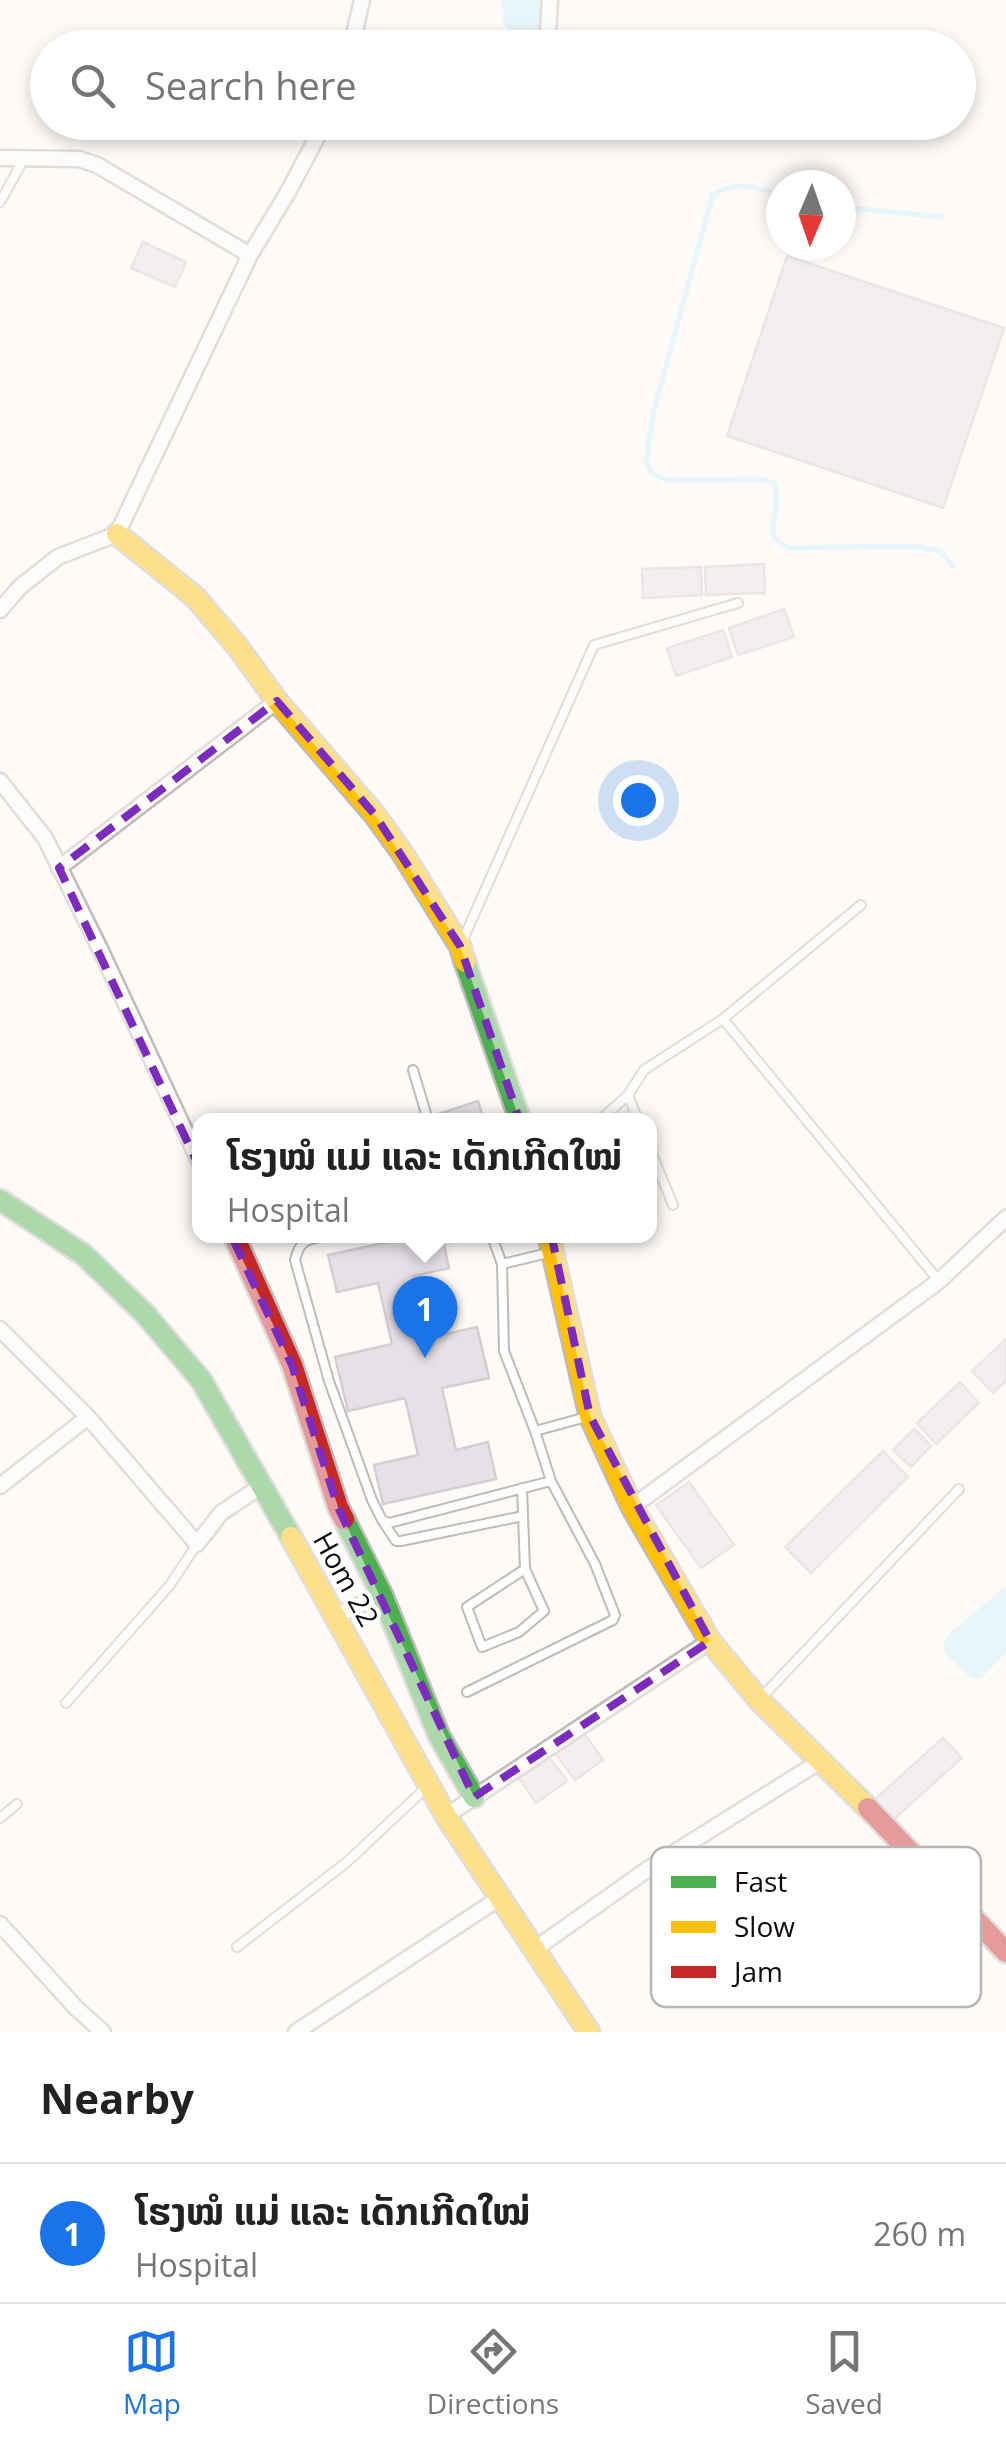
<!DOCTYPE html>
<html lang="en">
<head>
<meta charset="utf-8">
<style>
  :root { --surface:#fff; --page:#f6f6f6; --text:#222; --muted:#767676; --line:#e0e0e0; --accent:#1a73e8 }
  body { margin:0; font-family:"Open Sans","Noto Sans Lao",sans-serif; background:var(--page); color:var(--text) }
  .compass { position:absolute; left:766px; top:170px; width:90px; height:90px; border-radius:50%; background:var(--surface); box-shadow:0 5px 15px #0003; rotate:182deg }
  .you { position:absolute; left:638px; top:800px; width:35px; height:35px; margin:-25px; border:8px solid #fff; border-radius:50%; background:#1a73e8; box-shadow:0 0 0 15px #1a73e833 }
  .badge { display:grid; place-items:center; width:65px; height:65px; border-radius:50%; background:var(--accent); color:#fff; font-size:32px; font-weight:700 }
  .pin { position:absolute; translate:-50% -82px; filter:drop-shadow(0 2px 5px #0008) }
  .pin::after { content:''; position:absolute; top:52px; width:35px; height:30px; background:inherit; clip-path:polygon(0 0,100% 0,50% 100%) }
  .popup { position:absolute; left:192px; top:1113px; width:465px; height:130px; box-sizing:border-box; display:grid; place-content:center; border-radius:20px; background:var(--surface); filter:drop-shadow(0 2px 8px #0005); font-size:32px; white-space:nowrap; color:var(--muted) }
  .popup b { font-size:38px; color:var(--text) }
  .popup::after { content:''; position:absolute; left:50%; top:100%; margin-left:-20px; border:20px solid transparent; border-top-color:var(--surface) }
  .list { margin:0; padding:0; list-style:none }
  h2 { display:flex; justify-content:space-between; align-items:center; height:130px; margin:0; padding:0 40px; font-size:42px }
  h2 small { font-size:32px; font-weight:400; color:var(--muted) }
  .list li { display:grid; grid-template-columns:65px 1fr auto; gap:30px; align-items:center; box-sizing:border-box; height:140px; padding:0 40px; border-top:2px solid var(--line) }
  .list b { display:block; font-size:38px; white-space:nowrap }
  .list p { margin:0; font-size:32px; white-space:nowrap; color:var(--muted) }
  .list em { font-size:32px; font-style:normal; color:var(--muted) }
  .icon { flex:none; width:55px; height:55px; fill:none; stroke:currentColor; stroke-width:2; stroke-linecap:round; stroke-linejoin:round }
  .map { position:relative; flex:none; width:1006px; height:2032px; overflow:hidden }
  .search { position:absolute; background:var(--surface); box-shadow:0 5px 15px #0003; left:30px; right:30px; top:30px; height:110px; display:flex; align-items:center; gap:25px; box-sizing:border-box; padding:0 35px; border-radius:55px; color:var(--muted); font-size:38px }
  .sheet { height:270px; background:var(--surface) }
  nav { display:flex; justify-content:space-around; align-items:center; box-sizing:border-box; height:140px; border-top:2px solid var(--line); background:var(--surface); font-size:28px; color:var(--muted) }
  nav a { display:grid; justify-items:center; gap:5px }
  nav .on { color:var(--accent) }
  .map>svg:first-child { display:block }
  .water { fill:#ccf1f8 }
  .lines { fill:none; stroke-linecap:round; stroke-linejoin:round }
  .stream { stroke:#ccf1f8; stroke-width:5 }
  .building { fill:#e6e1e7; stroke:#d2cfd0; stroke-width:2.5 }
  .lane-casing { stroke:#bebbb8; stroke-width:12 }
  .street-casing { stroke:#bebbb8; stroke-width:19 }
  .fast-casing { stroke:#bebbb8; stroke-width:25 }
  .slow-casing { stroke:#bebbb8; stroke-width:25 }
  .jam-casing { stroke:#bebbb8; stroke-width:25 }
  .lane { stroke:#fffefe; stroke-width:8 }
  .street { stroke:#fffefe; stroke-width:14 }
  .fast { stroke:#4caf50; stroke-width:20 }
  .slow { stroke:#ffc107; stroke-width:20 }
  .jam { stroke:#c62828; stroke-width:20 }
  .marked { fill:none; stroke:#7b2cbf; stroke-width:8; stroke-dasharray:20 12; stroke-linejoin:round }
  .labels { text-anchor:middle; stroke-width:8; stroke-linejoin:round; paint-order:stroke }
  .street-label { font-size:28px; fill:#100b08; stroke:#fff }
  .key { fill:#fff; stroke:#b7b6b5; stroke-width:2.5 }
  .key-label { font-size:28px; fill:#100b08 }
</style>
</head>
<body>
<div class="map">
<svg width="1006" height="2032" viewBox="0 0 1006 2032">
  <rect width="100%" height="100%" fill="#fdfaf7"/>
  <!-- water -->
  <path class="water" d="M 502,0 L 542,0 L 541,30 L 509,36 L 503,20 Z
    M 1006,1586 L 1006,1653 L 980,1679 L 971,1678 L 946,1654 L 943,1645 L 951,1632 Z"/>
  <g class="lines">
    <!-- stream -->
    <path class="stream" d="M 781,195 C 753,187 741,180 713,194 L 654,410 L 646,461 L 653,474 L 667,480 L 763,479 L 774,483 C 782,502 769,520 775,539 L 789,548 L 911,546 L 940,551 L 953,566
      M 841,207 L 943,217"/>
  </g>
  <!-- building -->
  <path class="building" d="M 93,122 L 116,122 L 116,135 L 93,135 Z
    M 143,242 L 186,262 L 175,287 L 131,268 Z
    M 787,256 L 1004,328 L 943,508 L 727,436 Z
    M 764,564 L 765,593 L 706,595 L 705,567 Z
    M 701,567 L 702,595 L 643,598 L 642,569 Z
    M 784,609 L 794,637 L 738,655 L 729,628 Z
    M 723,630 L 732,657 L 676,676 L 667,648 Z
    M 478,1101 L 484,1120 L 436,1120 L 435,1115 Z
    M 417,1236 L 442,1236 L 449,1268 L 414,1276 L 428,1338 L 477,1327 L 489,1378 L 442,1388 L 456,1450 L 488,1442 L 496,1479 L 383,1504 L 374,1465 L 418,1455 L 405,1398 L 348,1411 L 335,1357 L 392,1344 L 378,1283 L 337,1292 L 328,1255 Z
    M 1006,1339 L 1006,1381 L 993,1393 L 972,1371 Z
    M 960,1382 L 979,1403 L 936,1444 L 917,1423 Z
    M 914,1429 L 931,1446 L 911,1467 L 893,1450 Z
    M 883,1451 L 908,1477 L 811,1573 L 785,1547 Z
    M 689,1482 L 734,1545 L 701,1568 L 656,1505 Z
    M 582,1730 L 603,1760 L 575,1780 L 553,1750 Z
    M 943,1738 L 962,1758 L 893,1820 L 874,1800 Z
    M 550,1758 L 567,1781 L 536,1803 L 519,1778 Z"/>
  <g class="lines">
    <!-- lane casing -->
    <g class="lane-casing">
      <path id="lane" d="M 0,202 L 24,159
        M 462,942 L 594,645 L 738,603
        M 723,1019 L 939,1281
        M 413,1070 L 428,1120
        M 628,1095 L 638,1120
        M 600,1120 L 628,1095 L 644,1070 L 723,1019 L 861,905
        M 650,1149 L 673,1205
        M 325,1236 C 306,1240 300,1240 295,1260 L 329,1381 L 372,1500 L 382,1520 L 389,1523 L 551,1481 L 535,1431
        M 492,1236 L 502,1264
        M 552,1252 L 502,1264 L 504,1351 L 535,1431 L 590,1416
        M 522,1488 L 525,1569 L 467,1607 L 482,1647 L 519,1632 L 544,1611 L 525,1569
        M 384,1523 L 396,1541 L 401,1541 L 523,1516
        M 467,1692 L 613,1620 L 615,1615 L 595,1564 L 551,1481
        M 759,1700 L 959,1489
        M 66,1703 L 170,1585 L 197,1544
        M 0,1818 L 17,1804
        M 237,1947 L 347,1862 L 429,1785"/>
    </g>
    <!-- street casing -->
    <g class="street-casing">
      <path id="street" d="M 351,48 L 362,0
        M 547,48 L 550,0
        M 0,158 L 79,159 L 97,165 L 250,255
        M 0,610 L 20,587 L 58,557 L 117,534 L 250,255 L 288,192 L 325,122
        M 0,781 L 45,838 L 101,951 L 200,1163
        M 59,868 L 277,701
        M 0,1329 L 88,1417 L 197,1544 L 221,1513 L 263,1485
        M 0,1486 L 88,1417
        M 632,1507 L 939,1281 L 1006,1218
        M 335,1616 L 382,1595
        M 446,1816 L 710,1641
        M 0,1924 L 77,2009 L 103,2032
        M 535,1949 L 648,1869 L 822,1760
        M 296,2032 L 501,1897"/>
    </g>
    <!-- fast casing -->
    <g class="fast-casing">
      <path id="fast" d="M 465,962 L 520,1120
        M 0,1200 L 84,1255 L 145,1314 L 201,1380 L 291,1537
        M 344,1519 L 382,1595 L 439,1736 L 474,1797"/>
    </g>
    <!-- slow casing -->
    <g class="slow-casing">
      <path id="slow" d="M 117,534 L 195,597 L 237,646 L 277,701 L 375,815 L 403,854 L 460,946 L 465,962
        M 549,1236 L 590,1416 L 632,1507 L 710,1641 L 759,1700 L 868,1808
        M 291,1537 L 446,1816 L 589,2032"/>
    </g>
    <!-- jam casing -->
    <g class="jam-casing">
      <path id="jam" d="M 234,1236 L 292,1365 L 338,1507 L 344,1519
        M 868,1808 L 1006,1952"/>
    </g>
    <!-- lane -->
    <use href="#lane" class="lane"/>
    <!-- street -->
    <use href="#street" class="street"/>
    <!-- fast -->
    <use href="#fast" class="fast"/>
    <!-- slow -->
    <use href="#slow" class="slow"/>
    <!-- jam -->
    <use href="#jam" class="jam"/>
  </g>
  <!-- marked area -->
  <path d="M0 0H1006V2032H0ZM 277,701 L 375,815 L 460,946 L 539,1177 L 590,1416 L 710,1641 L 474,1797 L 338,1507 L 292,1365 L 59,868 Z" fill="#fdfaf7" fill-opacity=".55" fill-rule="evenodd"/>
  <path class="marked" d="M 277,701 L 375,815 L 460,946 L 539,1177 L 590,1416 L 710,1641 L 474,1797 L 338,1507 L 292,1365 L 59,868 Z"/>
  <g class="labels">
    <!-- street labels -->
    <g class="street-label">
      <text transform="translate(346 1579) rotate(61)" y="10">Hom 22</text>
    </g>
  </g>
  <!-- legend -->
  <rect x="651" y="1847" width="330" height="160" rx="15" class="key"/>
  <rect x="671" y="1876" width="45" height="12" fill="#4caf50"/>
  <rect x="671" y="1921" width="45" height="12" fill="#ffc107"/>
  <rect x="671" y="1966" width="45" height="12" fill="#c62828"/>
  <g class="key-label">
    <text x="734" y="1892">Fast</text>
    <text x="734" y="1937">Slow</text>
    <text x="734" y="1982">Jam</text>
  </g>
</svg>
<svg class="compass" viewBox="-18 -18 36 36"><path d="M0-13l5 13h-10z" fill="#e53935"/><path d="M0 13l5-13h-10z" fill="#767676"/></svg>
<div class="you"></div>
<div class="pin badge" style="left:425px;top:1358px">1</div>
<div class="popup"><b>ໂຮງໝໍ ແມ່ ແລະ ເດັກເກີດໃໝ່</b>Hospital</div>
<div class="search"><svg class="icon" aria-label="search" viewBox="0 0 24 24"><circle cx="10" cy="10" r="6"/><path d="M15 15l6 6"/></svg>Search here</div>
</div>
<section class="sheet">
<h2>Nearby<small></small></h2>
<ul class="list">
<li><span class="badge">1</span><div><b>ໂຮງໝໍ ແມ່ ແລະ ເດັກເກີດໃໝ່</b><p>Hospital</p></div><em>260 m</em></li>
</ul>
</section>
<nav>
<a class="on"><svg class="icon" aria-label="map" viewBox="0 0 24 24"><path d="M3 6l6-2 6 2 6-2v14l-6 2-6-2-6 2zM9 4v14M15 6v14"/></svg>Map</a>
<a><svg class="icon" aria-label="directions" viewBox="0 0 24 24"><path d="M12 3l9 9-9 9-9-9zM9 14v-3h6M13 9l2 2-2 2"/></svg>Directions</a>
<a><svg class="icon" aria-label="saved" viewBox="0 0 24 24"><path d="M7 4h10v16l-5-4-5 4z"/></svg>Saved</a>
</nav>
</body>
</html>
